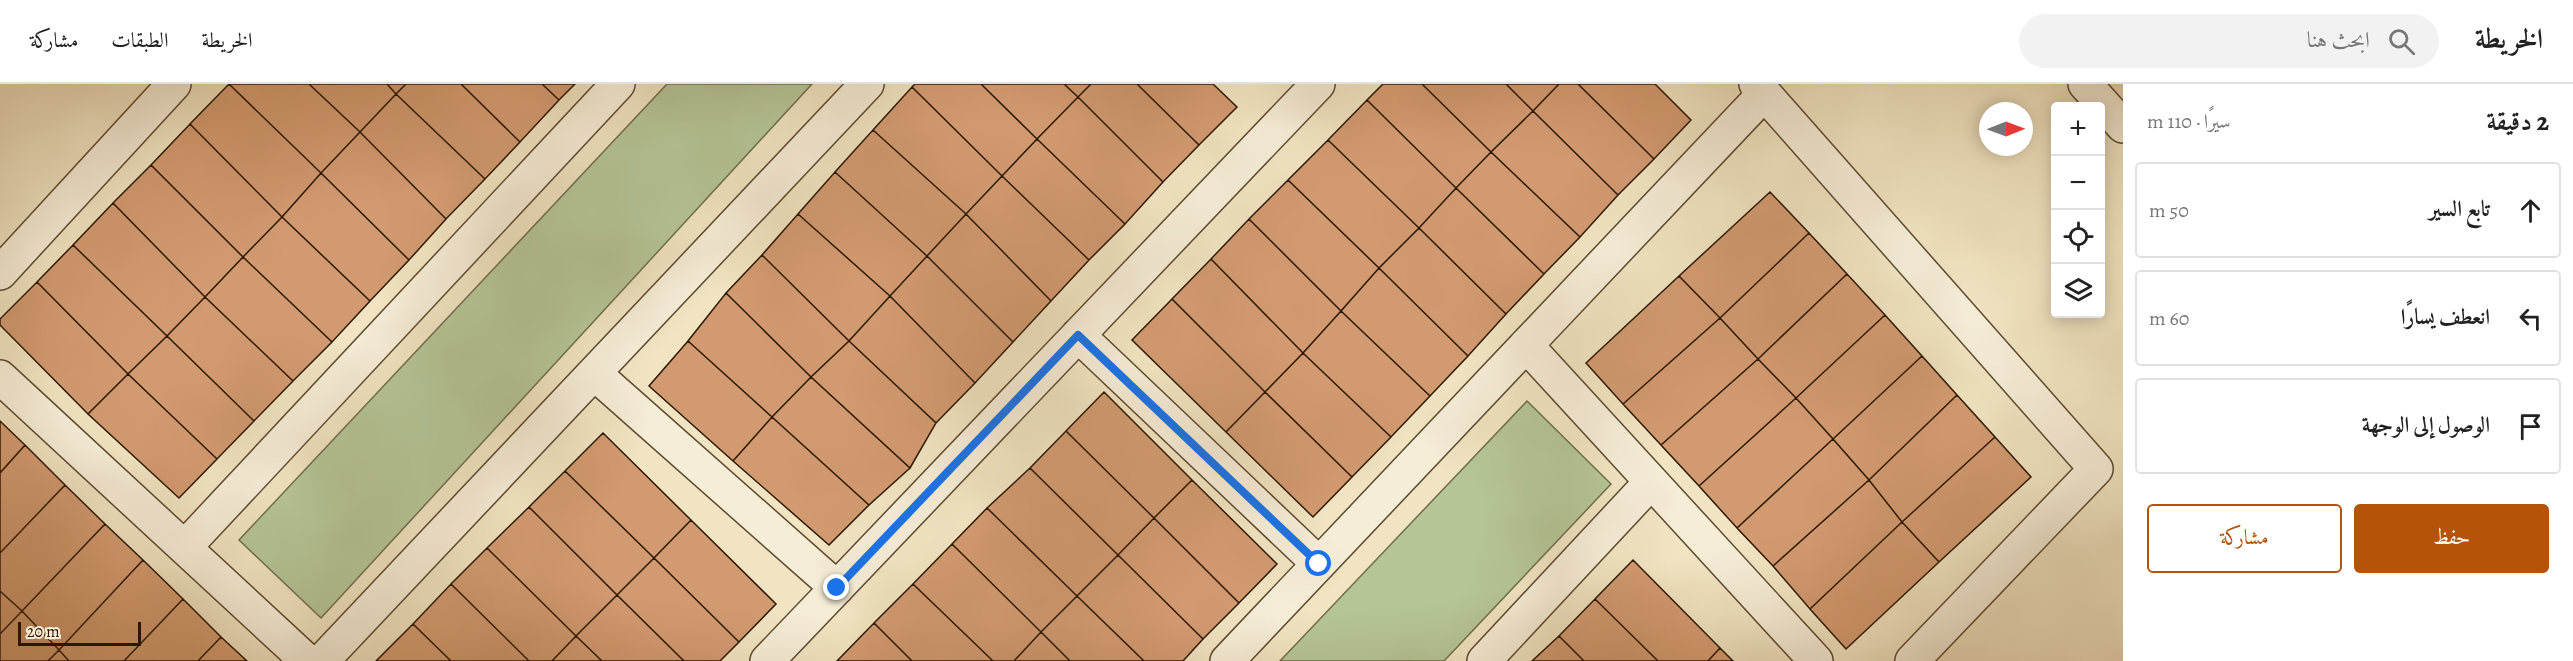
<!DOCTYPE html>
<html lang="ar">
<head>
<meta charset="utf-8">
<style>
  :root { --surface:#fff; --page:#f2f2f2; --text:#222; --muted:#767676; --line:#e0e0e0; --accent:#b45309 }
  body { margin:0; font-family:Alegreya,Amiri,serif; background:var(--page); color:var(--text); direction:rtl }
  .controls { position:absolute; right:18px; top:18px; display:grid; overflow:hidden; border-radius:6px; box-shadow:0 3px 15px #0003 }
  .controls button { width:54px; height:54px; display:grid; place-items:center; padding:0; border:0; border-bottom:2px solid var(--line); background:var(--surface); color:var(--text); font:30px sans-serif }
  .compass { position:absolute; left:1979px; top:18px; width:54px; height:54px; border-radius:50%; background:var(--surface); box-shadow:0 3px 15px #0003; rotate:89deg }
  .scale { position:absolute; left:18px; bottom:15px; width:123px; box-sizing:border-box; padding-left:6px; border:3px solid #2c1700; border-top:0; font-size:16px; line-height:21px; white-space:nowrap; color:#2c1700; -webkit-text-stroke:4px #f6edd7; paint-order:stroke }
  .stop { position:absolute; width:18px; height:18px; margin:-14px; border:4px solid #1a73e8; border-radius:50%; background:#fff }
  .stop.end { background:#1a73e8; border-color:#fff; box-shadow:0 2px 6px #0008 }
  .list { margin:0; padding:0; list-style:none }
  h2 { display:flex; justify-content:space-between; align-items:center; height:78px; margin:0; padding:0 24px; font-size:26px }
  h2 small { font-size:20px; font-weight:400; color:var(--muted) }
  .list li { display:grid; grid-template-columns:39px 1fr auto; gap:18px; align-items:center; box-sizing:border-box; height:96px; margin:0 12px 12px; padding:0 12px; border:2px solid var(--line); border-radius:6px }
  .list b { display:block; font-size:22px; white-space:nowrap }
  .list em { font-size:20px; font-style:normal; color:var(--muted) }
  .actions { display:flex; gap:12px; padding:18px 24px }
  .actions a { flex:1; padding:14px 0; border:2px solid var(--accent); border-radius:6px; text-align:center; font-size:21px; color:var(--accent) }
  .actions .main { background:var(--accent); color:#fff }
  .icon { flex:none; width:33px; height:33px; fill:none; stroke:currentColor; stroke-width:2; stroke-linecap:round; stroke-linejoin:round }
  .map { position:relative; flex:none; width:2123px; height:577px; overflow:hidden; direction:ltr }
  header { display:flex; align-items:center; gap:36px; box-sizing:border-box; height:84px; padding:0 30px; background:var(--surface); border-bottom:2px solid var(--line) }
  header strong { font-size:28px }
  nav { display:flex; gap:33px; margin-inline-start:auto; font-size:21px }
  .search { width:420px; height:54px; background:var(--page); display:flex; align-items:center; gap:15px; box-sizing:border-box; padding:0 21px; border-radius:33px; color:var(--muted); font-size:22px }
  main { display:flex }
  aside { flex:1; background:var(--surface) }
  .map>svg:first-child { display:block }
  .green { fill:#b5c597; stroke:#706e4c; stroke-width:1.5 }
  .building { fill:#d29a71; stroke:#2c1700; stroke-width:1.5 }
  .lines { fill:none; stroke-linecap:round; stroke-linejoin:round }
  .street-casing { stroke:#5d4a30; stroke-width:36 }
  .street { stroke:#f6edd7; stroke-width:33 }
  .route { stroke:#1a73e8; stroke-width:8 }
</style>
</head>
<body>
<header>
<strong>الخريطة</strong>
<div class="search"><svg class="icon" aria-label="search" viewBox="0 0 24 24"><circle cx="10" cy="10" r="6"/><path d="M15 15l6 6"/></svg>ابحث هنا</div>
<nav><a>الخريطة</a><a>الطبقات</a><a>مشاركة</a></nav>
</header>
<main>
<aside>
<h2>2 دقيقة<small>سيرًا · 110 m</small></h2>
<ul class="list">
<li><svg class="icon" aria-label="ahead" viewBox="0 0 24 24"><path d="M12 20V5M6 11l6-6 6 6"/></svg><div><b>تابع السير</b></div><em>50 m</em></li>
<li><svg class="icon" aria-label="left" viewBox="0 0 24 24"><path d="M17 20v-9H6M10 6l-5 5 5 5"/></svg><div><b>انعطف يسارًا</b></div><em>60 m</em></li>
<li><svg class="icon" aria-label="arrive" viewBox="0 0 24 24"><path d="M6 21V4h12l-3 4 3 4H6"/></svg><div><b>الوصول إلى الوجهة</b></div></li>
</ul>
<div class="actions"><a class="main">حفظ</a><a>مشاركة</a></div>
</aside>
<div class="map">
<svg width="2123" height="577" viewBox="0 0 2123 577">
  <rect width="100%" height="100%" fill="#f1e4c2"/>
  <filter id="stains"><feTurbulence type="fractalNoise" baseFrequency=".00333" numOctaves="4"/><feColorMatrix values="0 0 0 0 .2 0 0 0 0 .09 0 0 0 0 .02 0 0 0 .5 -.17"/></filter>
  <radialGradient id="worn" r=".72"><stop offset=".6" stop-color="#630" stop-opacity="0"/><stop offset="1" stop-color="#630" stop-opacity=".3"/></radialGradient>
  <!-- green -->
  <path class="green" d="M 667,0 L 812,0 L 321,534 L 239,456 Z
    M 1527,317 L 1611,400 L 1444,577 L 1280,577 Z"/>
  <!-- building -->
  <path class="building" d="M 229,0 L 309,0 L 360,48 L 321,89 Z
    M 229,0 L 321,89 L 282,133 L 190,40 Z
    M 309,0 L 387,0 L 396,10 L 360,48 Z
    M 387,0 L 406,0 L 396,10 Z
    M 406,0 L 461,0 L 520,58 L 485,95 L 396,10 Z
    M 461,0 L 542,0 L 559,16 L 520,58 Z
    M 542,0 L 575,0 L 559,16 Z
    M 915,0 L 981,0 L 1037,55 L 1002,92 L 912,3 Z
    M 981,0 L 1064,0 L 1078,13 L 1037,55 Z
    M 1064,0 L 1091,0 L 1078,13 Z
    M 1091,0 L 1137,0 L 1199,61 L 1163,98 L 1078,13 Z
    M 1137,0 L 1213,0 L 1237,23 L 1199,61 Z
    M 1383,0 L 1422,0 L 1491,68 L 1456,104 L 1367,16 Z
    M 1422,0 L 1506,0 L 1533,27 L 1491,68 Z
    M 1506,0 L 1559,0 L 1533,27 Z
    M 1559,0 L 1578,0 L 1654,75 L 1618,111 L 1533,27 Z
    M 1578,0 L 1655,0 L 1691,36 L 1654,75 Z
    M 912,3 L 1002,92 L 966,130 L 873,46 Z
    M 396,10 L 485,95 L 446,135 L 360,48 Z
    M 1078,13 L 1163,98 L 1125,140 L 1037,55 Z
    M 1367,16 L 1456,104 L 1419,144 L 1328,56 Z
    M 1533,27 L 1618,111 L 1580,153 L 1491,68 Z
    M 190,40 L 282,133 L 243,173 L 151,81 Z
    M 873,46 L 966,130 L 927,172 L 835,88 Z
    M 360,48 L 446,135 L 409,176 L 321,89 Z
    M 1037,55 L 1125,140 L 1089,176 L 1002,92 Z
    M 1328,56 L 1419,144 L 1379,184 L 1288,96 Z
    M 1491,68 L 1580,153 L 1544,190 L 1456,104 Z
    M 151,81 L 243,173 L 205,213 L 113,119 Z
    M 835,88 L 927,172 L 890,212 L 798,130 Z
    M 321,89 L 409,176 L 370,217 L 282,133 Z
    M 1002,92 L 1089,176 L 1051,217 L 966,130 Z
    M 1288,96 L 1379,184 L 1341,227 L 1249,135 Z
    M 1456,104 L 1544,190 L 1506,230 L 1419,144 Z
    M 1770,108 L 1809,149 L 1720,234 L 1679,192 Z
    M 113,119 L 205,213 L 167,252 L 73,161 Z
    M 798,130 L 890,212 L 849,257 L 762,171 Z
    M 966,130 L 1051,217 L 1013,258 L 927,172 Z
    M 282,133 L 370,217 L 332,258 L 243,173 Z
    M 1249,135 L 1341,227 L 1303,269 L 1211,175 Z
    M 1419,144 L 1506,230 L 1468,272 L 1379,184 Z
    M 1809,149 L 1847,190 L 1758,275 L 1720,234 Z
    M 73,161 L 167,252 L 128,290 L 37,198 Z
    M 762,171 L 849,257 L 811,293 L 726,209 Z
    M 927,172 L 1013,258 L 975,299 L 890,212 Z
    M 243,173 L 332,258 L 293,297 L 205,213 Z
    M 1211,175 L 1303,269 L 1265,308 L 1172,215 Z
    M 1379,184 L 1468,272 L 1430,312 L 1341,227 Z
    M 1847,190 L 1885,231 L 1796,314 L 1758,275 Z
    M 1679,192 L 1720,234 L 1623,320 L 1586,279 Z
    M 37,198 L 128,290 L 88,330 L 0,241 L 0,235 Z
    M 726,209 L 811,293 L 772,333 L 688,257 Z
    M 890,212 L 975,299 L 936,339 L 849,257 Z
    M 205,213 L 293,297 L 254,337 L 167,252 Z
    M 1172,215 L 1265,308 L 1226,348 L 1132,256 Z
    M 1341,227 L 1430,312 L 1391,353 L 1303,269 Z
    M 1885,231 L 1922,272 L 1833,355 L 1796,314 Z
    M 1720,234 L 1758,275 L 1661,361 L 1623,320 Z
    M 167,252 L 254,337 L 217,375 L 128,290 Z
    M 688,257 L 772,333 L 733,377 L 649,302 Z
    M 849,257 L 936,339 L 910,384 L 811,293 Z
    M 1303,269 L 1391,353 L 1352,393 L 1265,308 Z
    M 1922,272 L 1957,311 L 1869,396 L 1833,355 Z
    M 1758,275 L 1796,314 L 1699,402 L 1661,361 Z
    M 128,290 L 217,375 L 179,414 L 88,330 Z
    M 811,293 L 910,384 L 869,421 L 772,333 Z
    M 1104,308 L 1192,396 L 1154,434 L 1066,347 Z
    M 1265,308 L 1352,393 L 1313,433 L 1226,348 Z
    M 1957,311 L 1995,353 L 1902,438 L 1869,396 Z
    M 1796,314 L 1833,355 L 1737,444 L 1699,402 Z
    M 772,333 L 869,421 L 829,461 L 733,377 Z
    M 0,337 L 25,361 L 0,389 Z
    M 1066,347 L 1154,434 L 1118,471 L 1030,384 Z
    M 603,349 L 691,436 L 654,474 L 565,387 Z
    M 1995,353 L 2031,393 L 1939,478 L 1902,438 Z
    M 1833,355 L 1869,396 L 1773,482 L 1737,444 Z
    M 25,361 L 65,401 L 0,469 L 0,389 Z
    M 1030,384 L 1118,471 L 1077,512 L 987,424 Z
    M 565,387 L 654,474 L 617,511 L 529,423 Z
    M 1192,396 L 1277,480 L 1239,519 L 1154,434 Z
    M 1869,396 L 1902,438 L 1810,525 L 1773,482 Z
    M 65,401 L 105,440 L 22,527 L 0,507 L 0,469 Z
    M 529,423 L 617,511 L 576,552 L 487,464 Z
    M 987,424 L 1077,512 L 1041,548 L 952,460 Z
    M 1154,434 L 1239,519 L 1203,555 L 1118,471 Z
    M 691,436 L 776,520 L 739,558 L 654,474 Z
    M 1902,438 L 1939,478 L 1846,565 L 1810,525 Z
    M 105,440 L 143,476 L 59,566 L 22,527 Z
    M 952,460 L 1041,548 L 1014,577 L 993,577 L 913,500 Z
    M 487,464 L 576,552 L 552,577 L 529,577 L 451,500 Z
    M 1118,471 L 1203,555 L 1183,577 L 1144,577 L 1077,512 Z
    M 654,474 L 739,558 L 720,577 L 684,577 L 617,511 Z
    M 143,476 L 183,515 L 124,577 L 69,577 L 59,566 Z
    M 1633,476 L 1720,564 L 1708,577 L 1658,577 L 1595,515 Z
    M 451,500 L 529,577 L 451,577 L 413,540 Z
    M 913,500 L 993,577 L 912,577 L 874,539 Z
    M 0,507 L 22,527 L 0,550 Z
    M 617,511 L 684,577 L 602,577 L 576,552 Z
    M 1077,512 L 1144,577 L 1070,577 L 1041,548 Z
    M 183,515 L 221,553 L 198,577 L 124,577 Z
    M 1595,515 L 1658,577 L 1584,577 L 1559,552 Z
    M 22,527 L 59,566 L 48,577 L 0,577 L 0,550 Z
    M 874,539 L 912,577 L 837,577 Z
    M 413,540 L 451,577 L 376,577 Z
    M 1041,548 L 1070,577 L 1014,577 Z
    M 576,552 L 602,577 L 552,577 Z
    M 1559,552 L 1584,577 L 1532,577 Z
    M 221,553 L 247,577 L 198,577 Z
    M 1720,564 L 1733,577 L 1708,577 Z
    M 59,566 L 69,577 L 48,577 Z"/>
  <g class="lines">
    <!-- street casing -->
    <g class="street-casing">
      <path id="street" d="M 1756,0 L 2096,385 L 1912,577
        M 2085,0 L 2123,42
        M 0,189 L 174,0
        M 1078,251 L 1319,480
        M 1526,261 L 1816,577
        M 594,289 L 837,504
        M 0,293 L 307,577
        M 185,463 L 618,0
        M 322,577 L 867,0
        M 767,577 L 1318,0
        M 1227,577 L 1764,10
        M 1484,577 L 1651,398"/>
    </g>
    <!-- street -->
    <use href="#street" class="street"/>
  </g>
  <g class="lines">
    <!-- route -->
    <path class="route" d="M 837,504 L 1078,251 L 1319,480"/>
  </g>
  <rect width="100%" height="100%" filter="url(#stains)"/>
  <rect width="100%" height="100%" fill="url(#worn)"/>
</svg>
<div class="controls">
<button>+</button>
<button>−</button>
<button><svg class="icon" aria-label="locate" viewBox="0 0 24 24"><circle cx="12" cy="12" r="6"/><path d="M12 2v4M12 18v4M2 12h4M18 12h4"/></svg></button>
<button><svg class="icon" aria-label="layers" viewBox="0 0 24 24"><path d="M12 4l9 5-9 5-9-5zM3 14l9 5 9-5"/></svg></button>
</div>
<svg class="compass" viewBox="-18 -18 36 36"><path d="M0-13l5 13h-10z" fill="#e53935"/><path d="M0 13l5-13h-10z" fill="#767676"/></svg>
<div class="scale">20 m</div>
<div class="stop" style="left:1319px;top:480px"></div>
<div class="stop end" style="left:837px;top:504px"></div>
</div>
</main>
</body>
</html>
